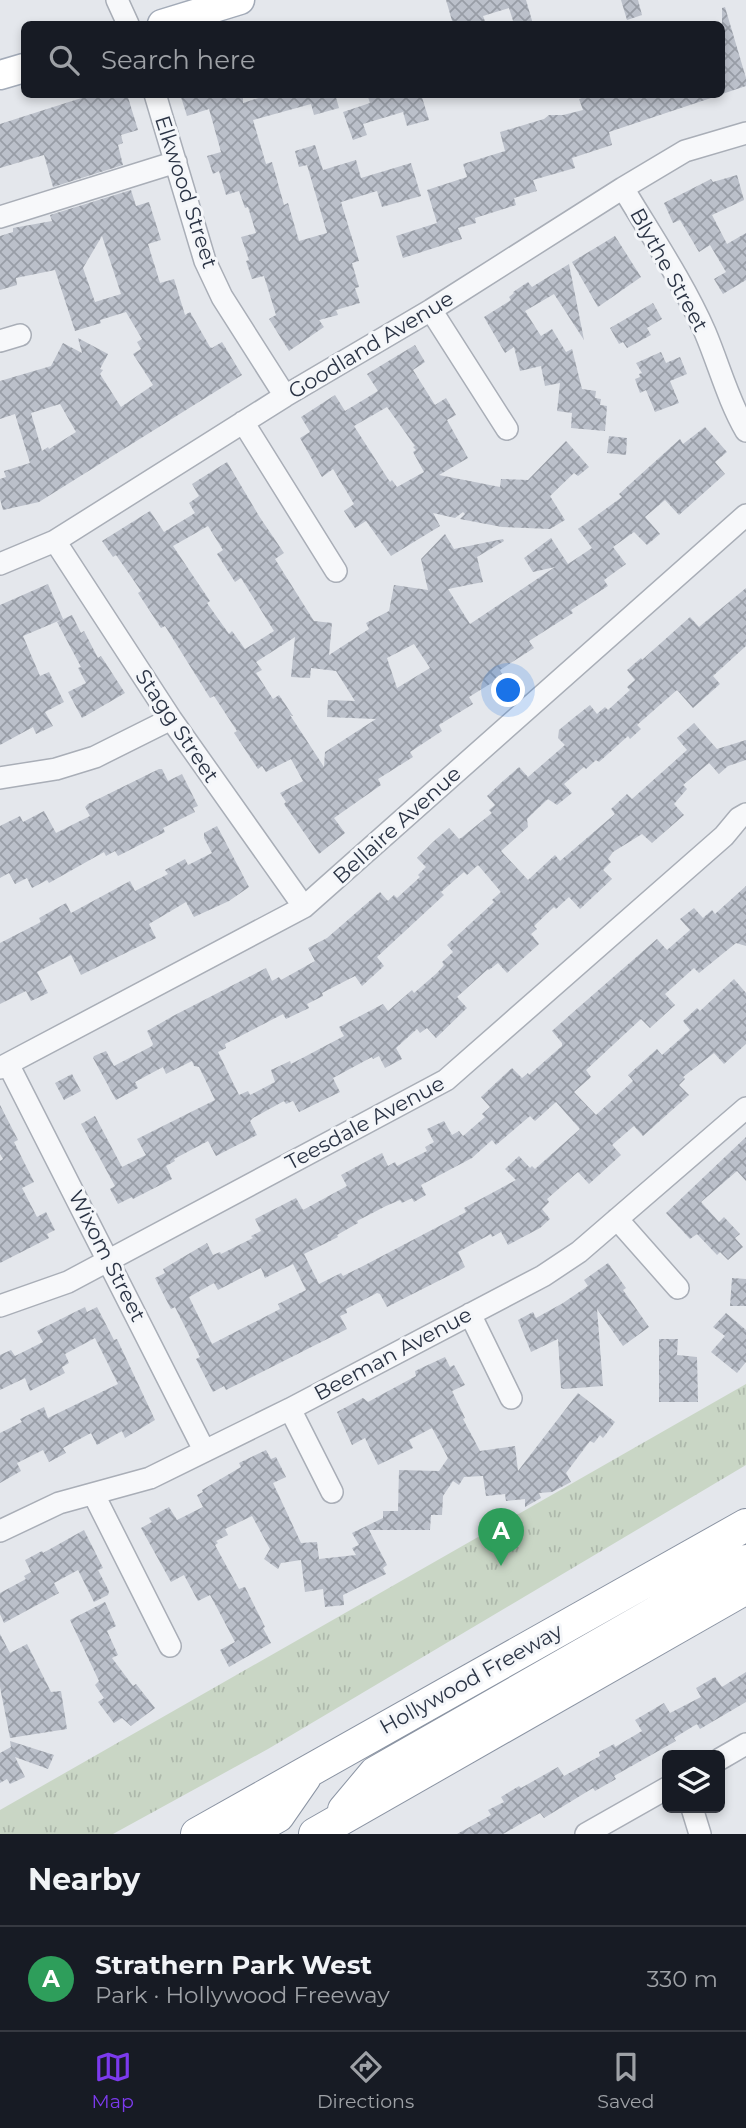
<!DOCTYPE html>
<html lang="en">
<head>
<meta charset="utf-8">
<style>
  :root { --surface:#171b24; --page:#20242c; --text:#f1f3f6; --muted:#9ea1a6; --line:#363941; --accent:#7c3aed }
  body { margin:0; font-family:Montserrat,sans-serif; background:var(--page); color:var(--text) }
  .controls { position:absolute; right:21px; bottom:21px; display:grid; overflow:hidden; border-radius:10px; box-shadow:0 4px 10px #0003 }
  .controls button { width:63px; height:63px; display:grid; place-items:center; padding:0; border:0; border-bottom:2px solid var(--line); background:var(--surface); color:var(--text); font:35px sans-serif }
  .you { position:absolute; left:509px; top:691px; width:24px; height:24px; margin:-18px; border:5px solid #fff; border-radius:50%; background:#1a73e8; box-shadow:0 0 0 10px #1a73e833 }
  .badge { display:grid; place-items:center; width:46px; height:46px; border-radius:50%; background:var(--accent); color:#fff; font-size:23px; font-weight:700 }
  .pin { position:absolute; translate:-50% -58px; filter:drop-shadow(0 2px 4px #0008) }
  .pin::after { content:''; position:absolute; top:37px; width:24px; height:21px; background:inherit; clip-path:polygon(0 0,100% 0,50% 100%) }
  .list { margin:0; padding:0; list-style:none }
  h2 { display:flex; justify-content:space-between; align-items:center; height:91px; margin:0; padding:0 28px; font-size:30px }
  h2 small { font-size:23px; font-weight:400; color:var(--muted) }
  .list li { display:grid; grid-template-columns:46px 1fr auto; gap:21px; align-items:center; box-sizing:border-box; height:105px; padding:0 28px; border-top:2px solid var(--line) }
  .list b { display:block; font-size:26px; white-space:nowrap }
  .list p { margin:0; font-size:23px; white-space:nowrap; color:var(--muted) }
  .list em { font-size:23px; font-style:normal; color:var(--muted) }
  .icon { flex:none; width:38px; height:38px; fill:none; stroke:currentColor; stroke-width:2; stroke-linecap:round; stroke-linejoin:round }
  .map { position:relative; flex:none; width:746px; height:1834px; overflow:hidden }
  .search { position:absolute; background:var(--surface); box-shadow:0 4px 10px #0003; left:21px; right:21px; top:21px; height:77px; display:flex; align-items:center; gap:18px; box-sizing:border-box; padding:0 24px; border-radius:10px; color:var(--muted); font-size:26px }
  .sheet { height:196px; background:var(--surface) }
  nav { display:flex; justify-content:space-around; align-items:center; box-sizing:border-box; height:98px; border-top:2px solid var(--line); background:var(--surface); font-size:19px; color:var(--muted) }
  nav a { display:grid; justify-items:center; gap:4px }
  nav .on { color:var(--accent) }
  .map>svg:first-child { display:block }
  .park { fill:url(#park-tufts) }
  .building { fill:url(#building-cross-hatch); fill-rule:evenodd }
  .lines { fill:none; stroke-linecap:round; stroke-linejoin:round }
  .minor-casing { stroke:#a9aeb7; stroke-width:24 }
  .major-casing { stroke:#a3abb8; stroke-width:31 }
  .highway-casing { stroke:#8b94a3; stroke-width:34 }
  .minor { stroke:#f7f8fa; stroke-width:21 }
  .major { stroke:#fff; stroke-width:28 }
  .highway { stroke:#fff; stroke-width:32 }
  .labels { text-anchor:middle; stroke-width:6; stroke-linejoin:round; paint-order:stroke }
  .street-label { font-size:21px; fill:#2b3445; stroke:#f4f6f9 }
</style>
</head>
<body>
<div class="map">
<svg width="746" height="1834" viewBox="0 0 746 1834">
  <defs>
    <pattern id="park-tufts" width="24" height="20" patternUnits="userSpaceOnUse" patternTransform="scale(1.75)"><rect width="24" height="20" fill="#c9d6c5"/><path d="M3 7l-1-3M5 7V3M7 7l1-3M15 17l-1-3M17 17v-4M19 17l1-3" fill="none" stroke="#adb8ab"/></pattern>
    <pattern id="building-cross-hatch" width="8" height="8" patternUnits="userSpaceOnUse" patternTransform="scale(1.75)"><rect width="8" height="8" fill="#bbc0ca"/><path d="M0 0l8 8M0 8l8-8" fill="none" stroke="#989da6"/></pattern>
  </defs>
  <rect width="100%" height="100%" fill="#e4e7ec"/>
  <!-- park -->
  <path class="park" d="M 746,1384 L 746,1465 L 268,1749 L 113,1834 L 0,1834 L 0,1810 Z"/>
  <!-- building -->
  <path class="building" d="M 446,0 L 526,0 L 533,24 L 514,24 L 509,8 L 483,16 L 486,24 L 453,24 Z
    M 621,0 L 638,0 L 642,15 L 627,20 Z
    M 725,7 L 746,78 L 746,86 L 722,94 L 722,8 Z
    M 94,94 L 127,94 L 138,130 L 121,135 L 123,143 L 118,145 L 123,165 L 53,187 L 44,155 L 0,168 L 0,124 Z
    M 180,94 L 243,94 L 243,103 L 271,94 L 335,94 L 339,108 L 314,115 L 311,104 L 253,120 L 266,164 L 272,162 L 284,205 L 288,203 L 299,241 L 327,233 L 307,165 L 299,167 L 295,151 L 315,145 L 323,170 L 356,160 L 361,178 L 411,163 L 421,196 L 382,207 L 377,191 L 341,202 L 359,261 L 352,263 L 359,287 L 355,288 L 360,303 L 336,310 L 338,315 L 319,320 L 324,327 L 289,351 L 269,319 L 276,315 L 264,276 L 252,279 L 246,261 L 249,260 L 241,237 L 256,233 L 248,207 L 245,208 L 239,191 L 226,195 L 219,171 L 213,174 L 207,156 L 221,152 L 209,109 L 187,116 Z
    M 367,94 L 421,94 L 429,120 L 407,126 L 403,112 L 363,124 L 367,135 L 353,140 L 343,112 L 370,103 Z
    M 593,94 L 710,94 L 711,98 L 609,132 L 612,145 L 572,158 L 575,168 L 533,180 L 537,191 L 514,198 L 516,205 L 475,218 L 476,223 L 458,228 L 462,239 L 403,258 L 396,236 L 437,223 L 427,190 L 467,177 L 463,164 L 505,151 L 500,132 L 544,119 L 549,115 L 563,115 L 583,110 L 579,99 Z
    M 737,175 L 744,200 L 712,215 L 727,244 L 746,233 L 746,280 L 723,294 L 714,279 L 726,272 L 710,245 L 699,252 L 680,220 L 673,223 L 664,203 L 711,179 L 713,182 Z
    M 131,190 L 136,206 L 149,202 L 161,240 L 148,244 L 160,283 L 174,279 L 185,315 L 190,312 L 210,347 L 212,348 L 222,342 L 242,375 L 39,502 L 3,510 L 0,499 L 0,479 L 6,477 L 4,471 L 30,463 L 15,414 L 0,419 L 0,381 L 51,366 L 63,343 L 82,353 L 78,338 L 108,354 L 100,369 L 103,370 L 100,374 L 121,407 L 153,385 L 133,354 L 141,349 L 137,342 L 142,339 L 126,312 L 100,320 L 101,323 L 75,331 L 55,270 L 16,278 L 17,285 L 0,290 L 0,236 L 13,232 L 13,228 L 52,221 L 50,215 ZM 102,236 L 121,294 L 95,302 L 83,268 ZM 60,404 L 76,432 L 49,449 L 48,447 L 42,451 L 31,413 Z
    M 615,236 L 641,277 L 598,307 L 572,262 Z
    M 569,264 L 584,340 L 554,294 L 525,311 L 541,336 L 552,329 L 566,352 L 572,349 L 582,389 L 596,391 L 595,398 L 601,399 L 600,405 L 607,406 L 605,431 L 571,428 L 572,413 L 557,411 L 560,383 L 545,386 L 541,366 L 520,371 L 514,347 L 505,353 L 484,317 L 511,300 L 509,297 L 514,293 L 513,292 L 528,282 L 532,287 Z
    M 653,303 L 662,319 L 647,328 L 651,335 L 627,348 L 623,342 L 619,344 L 610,328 Z
    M 415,345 L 425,362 L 413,370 L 435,405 L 446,398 L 456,415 L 447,420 L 468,458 L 439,475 L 500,487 L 501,479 L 528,480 L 566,441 L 589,467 L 578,476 L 574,473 L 550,496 L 565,520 L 550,529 L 502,527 L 460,519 L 465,514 L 463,512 L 455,518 L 433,513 L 440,526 L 391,556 L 366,521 L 355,528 L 344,511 L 354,504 L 333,469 L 322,477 L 300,438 L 310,432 L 301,417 L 335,395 L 345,411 L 378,391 L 367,374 ZM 387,407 L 415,446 L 413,447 L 416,450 L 413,452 L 424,472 L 397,487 L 392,480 L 390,482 L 354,426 Z
    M 661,352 L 666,363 L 680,357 L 687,374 L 670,381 L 679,403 L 655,412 L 646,390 L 640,393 L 635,379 L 640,377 L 639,374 L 642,373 L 636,363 Z
    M 705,427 L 727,452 L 715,462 L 725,474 L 679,515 L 665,500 L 645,517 L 660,534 L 647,545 L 634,532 L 613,547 L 626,564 L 604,580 L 608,586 L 571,610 L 573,613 L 529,641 L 534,648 L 500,670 L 503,676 L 469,697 L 473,704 L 439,725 L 442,731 L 410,752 L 413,757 L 378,779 L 381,785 L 334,818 L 345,833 L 319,854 L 284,804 L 286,802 L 280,793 L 303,781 L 291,759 L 266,772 L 262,766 L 258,769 L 234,733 L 237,731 L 214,696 L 210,698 L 165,626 L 161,628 L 138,593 L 141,591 L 116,555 L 113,557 L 102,541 L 150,511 L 164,532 L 195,513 L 189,503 L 199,496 L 192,484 L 227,462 L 259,516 L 284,553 L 275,559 L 314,621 L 332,623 L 329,655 L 369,629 L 366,623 L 389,611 L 394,585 L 428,590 L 421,559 L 445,534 L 454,549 L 503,539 L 504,541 L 477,557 L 483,582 L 448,589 L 470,624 L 555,567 L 533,572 L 524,558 L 551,538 L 568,564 L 592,548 L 578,529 L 622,497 L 619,494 L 680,439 L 683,444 ZM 208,526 L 223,550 L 217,554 L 235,582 L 241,578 L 274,631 L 245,649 L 232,631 L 229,634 L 207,603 L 210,601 L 173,546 ZM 295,637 L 291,677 L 310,678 L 311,668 L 336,671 L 355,701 L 328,700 L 327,717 L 376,719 L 325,752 L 324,767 L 290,715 L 293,716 L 279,695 L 273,699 L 256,673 L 262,670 L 256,662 ZM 414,644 L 430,668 L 397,688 L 387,658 Z
    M 609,436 L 627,438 L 626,455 L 607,453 Z
    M 48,584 L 63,619 L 23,636 L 40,676 L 49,672 L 64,702 L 45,712 L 53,726 L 36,734 L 33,727 L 0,745 L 0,605 Z
    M 746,588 L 746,646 L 713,676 L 720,684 L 693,708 L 677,690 L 637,725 L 641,729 L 630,739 L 628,736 L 599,762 L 596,760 L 586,769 L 584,767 L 564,784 L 572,793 L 557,805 L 548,799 L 533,813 L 527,819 L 528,827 L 501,851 L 528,880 L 555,855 L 560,861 L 615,814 L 611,809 L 627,794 L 632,799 L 687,750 L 677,738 L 694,723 L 717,749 L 746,740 L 746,760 L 728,766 L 719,774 L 709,763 L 683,785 L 687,789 L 674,804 L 684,815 L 652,843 L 642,834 L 613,852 L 608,859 L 611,862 L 603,870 L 612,879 L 580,909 L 569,897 L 556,909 L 554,907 L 534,926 L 537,929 L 531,934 L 539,944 L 507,973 L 498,963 L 489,970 L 488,969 L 457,997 L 467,1008 L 436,1038 L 427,1028 L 420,1033 L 417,1029 L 396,1048 L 402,1059 L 385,1068 L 379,1056 L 373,1059 L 372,1057 L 333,1078 L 340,1092 L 299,1112 L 293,1101 L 286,1104 L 284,1101 L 253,1118 L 250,1121 L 257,1135 L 216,1156 L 208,1141 L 174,1159 L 175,1161 L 166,1166 L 172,1179 L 133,1199 L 132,1197 L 118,1204 L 110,1189 L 115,1186 L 81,1124 L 95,1116 L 122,1167 L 146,1155 L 137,1139 L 215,1100 L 199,1067 L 194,1066 L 192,1061 L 166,1074 L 163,1067 L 135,1082 L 138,1088 L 116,1100 L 93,1058 L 94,1056 L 106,1051 L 114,1066 L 152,1046 L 153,1044 L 147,1031 L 173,1016 L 266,968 L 272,981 L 279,977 L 281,980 L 315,961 L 308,948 L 327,938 L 380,892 L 388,901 L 394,895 L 397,898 L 420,877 L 418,875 L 426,867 L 417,858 L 434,841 L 449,828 L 459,839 L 461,838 L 492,813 L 489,810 L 495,805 L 487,796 L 503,781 L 519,767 L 528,777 L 565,745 L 558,738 L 559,730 L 571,720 L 590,705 L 597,714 L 605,707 L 608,710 L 630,690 L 627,687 L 635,680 L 627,670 L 641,658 L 642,660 L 690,617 L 699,627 ZM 478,865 L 501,892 L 492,900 L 494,902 L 447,945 L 453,952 L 442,962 L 444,965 L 437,973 L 414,993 L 412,990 L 388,1011 L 383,1004 L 339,1027 L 344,1036 L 291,1064 L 290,1061 L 271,1070 L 275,1082 L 250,1095 L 248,1091 L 239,1095 L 218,1052 L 226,1048 L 225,1044 L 283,1014 L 286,1019 L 309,1008 L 307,1004 L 323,996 L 322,993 L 355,976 L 362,986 L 384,966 L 377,957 L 444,895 L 441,892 L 464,872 L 467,875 Z
    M 72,615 L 81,633 L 84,631 L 98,658 L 101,656 L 125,693 L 82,718 L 68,692 L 86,683 L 78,668 L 81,667 L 57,622 Z
    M 159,769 L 162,769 L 168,781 L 182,774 L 198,806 L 193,808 L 195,812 L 163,828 L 165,832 L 118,856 L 115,851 L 106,856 L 104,852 L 49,883 L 47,880 L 32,888 L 27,878 L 15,884 L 9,873 L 0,878 L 0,826 L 20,816 L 23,822 L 44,811 L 56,833 L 90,816 L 85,807 L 88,804 Z
    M 217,826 L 249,887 L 229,901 L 194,917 L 186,902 L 149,924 L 156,938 L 81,975 L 71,955 L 37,972 L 48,993 L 31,1001 L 26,991 L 0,1004 L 0,943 L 41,922 L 39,918 L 66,903 L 71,913 L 130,881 L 135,891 L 168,874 L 165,870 L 185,859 L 188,865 L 212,853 L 204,838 L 204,833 Z
    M 746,886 L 746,946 L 736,943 L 699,973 L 694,968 L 665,994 L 675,1005 L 650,1028 L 641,1019 L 586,1070 L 591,1077 L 574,1092 L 596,1115 L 633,1081 L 628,1075 L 657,1049 L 662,1055 L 690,1030 L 683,1021 L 697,1008 L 700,1011 L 734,979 L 746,993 L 746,1044 L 724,1064 L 714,1053 L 683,1077 L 685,1079 L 679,1085 L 689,1095 L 643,1136 L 634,1126 L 612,1145 L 621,1155 L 589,1184 L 578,1172 L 547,1199 L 549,1202 L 542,1209 L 550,1219 L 540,1228 L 508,1245 L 501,1232 L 492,1237 L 491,1234 L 458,1252 L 465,1267 L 460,1270 L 387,1307 L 380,1294 L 377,1293 L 346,1309 L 347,1313 L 340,1316 L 347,1329 L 226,1390 L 224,1386 L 213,1392 L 196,1359 L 200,1357 L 175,1307 L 171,1309 L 155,1278 L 165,1273 L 163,1269 L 207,1243 L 213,1255 L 220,1252 L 221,1254 L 253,1238 L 251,1236 L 261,1231 L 255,1219 L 296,1198 L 303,1210 L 347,1186 L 341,1175 L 382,1153 L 388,1166 L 395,1162 L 397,1166 L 427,1151 L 425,1147 L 434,1142 L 427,1129 L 444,1121 L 452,1135 L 459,1131 L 463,1136 L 485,1117 L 482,1114 L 490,1107 L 481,1097 L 499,1080 L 512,1068 L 522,1078 L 528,1073 L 529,1075 L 562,1046 L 562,1043 L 552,1031 L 571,1014 L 657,939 L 667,950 L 690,930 L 680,919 L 694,908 L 703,918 L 712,910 L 715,914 ZM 556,1102 L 580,1129 L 535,1169 L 532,1166 L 530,1168 L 519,1156 L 505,1169 L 516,1180 L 464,1208 L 466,1212 L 365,1265 L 343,1276 L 341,1273 L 319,1284 L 304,1254 L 338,1237 L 337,1235 L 358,1223 L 357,1221 L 386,1206 L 400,1200 L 402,1203 L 412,1198 L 414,1202 L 426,1195 L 421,1185 L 472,1158 L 492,1140 L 496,1145 L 530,1116 L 535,1121 ZM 293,1264 L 306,1290 L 278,1304 L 280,1309 L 212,1344 L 189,1297 L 214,1283 L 218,1290 L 261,1268 L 265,1278 Z
    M 72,1074 L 81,1091 L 64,1100 L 55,1083 Z
    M 0,1105 L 18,1140 L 14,1142 L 34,1182 L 22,1188 L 37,1217 L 46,1212 L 55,1230 L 47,1234 L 49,1238 L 0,1263 L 0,1161 L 3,1159 L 0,1154 Z
    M 746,1137 L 746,1181 L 737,1171 L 701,1202 L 719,1222 L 724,1217 L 740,1234 L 735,1238 L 743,1247 L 728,1260 L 720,1252 L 717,1255 L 697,1234 L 690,1239 L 666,1213 Z
    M 608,1263 L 626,1288 L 623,1290 L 649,1327 L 623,1346 L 597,1309 L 603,1386 L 564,1389 L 561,1388 L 558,1339 L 531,1352 L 518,1320 L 533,1312 L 536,1318 L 563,1303 L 588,1286 L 584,1280 Z
    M 732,1278 L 746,1279 L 746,1306 L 730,1306 Z
    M 85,1307 L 87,1312 L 97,1307 L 114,1340 L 117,1339 L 155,1420 L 125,1438 L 122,1431 L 97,1445 L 91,1433 L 63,1448 L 66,1453 L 49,1462 L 43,1450 L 17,1463 L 21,1471 L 0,1483 L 0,1433 L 22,1422 L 20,1419 L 44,1407 L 48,1418 L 118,1384 L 95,1338 L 65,1354 L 69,1363 L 62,1367 L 65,1373 L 30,1391 L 25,1378 L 0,1390 L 0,1355 L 11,1350 L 15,1356 L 43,1342 L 37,1331 Z
    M 726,1313 L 746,1330 L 746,1362 L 737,1373 L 711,1352 L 725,1336 L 713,1327 Z
    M 659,1339 L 678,1339 L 677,1355 L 697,1357 L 698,1402 L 659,1402 Z
    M 445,1357 L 450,1367 L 454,1365 L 465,1385 L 452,1391 L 465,1418 L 463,1419 L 480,1451 L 515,1446 L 518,1471 L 578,1393 L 615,1422 L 603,1438 L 600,1435 L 594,1443 L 590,1441 L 566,1473 L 571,1482 L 552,1492 L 539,1493 L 541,1498 L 525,1507 L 525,1499 L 506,1501 L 505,1494 L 486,1496 L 483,1476 L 464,1477 L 459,1485 L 453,1481 L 443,1496 L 442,1515 L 431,1515 L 430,1530 L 369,1530 L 387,1565 L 383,1568 L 386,1574 L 343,1595 L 344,1605 L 325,1607 L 323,1589 L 305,1592 L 301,1560 L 281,1563 L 278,1569 L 264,1559 L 270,1549 L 252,1516 L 225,1529 L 228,1535 L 216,1541 L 218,1543 L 215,1545 L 239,1589 L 245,1587 L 265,1627 L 263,1628 L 271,1643 L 229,1667 L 220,1650 L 235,1642 L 215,1604 L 210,1595 L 198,1601 L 184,1575 L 171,1582 L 141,1528 L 152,1522 L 149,1518 L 169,1507 L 177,1520 L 203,1507 L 197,1495 L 203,1492 L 202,1490 L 241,1467 L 239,1463 L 266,1450 L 271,1459 L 276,1457 L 286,1477 L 273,1483 L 301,1543 L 317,1542 L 319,1559 L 356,1555 L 352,1548 L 359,1545 L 352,1533 L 383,1518 L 383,1511 L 398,1511 L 399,1470 L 439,1471 L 448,1458 L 432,1428 L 409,1440 L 413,1448 L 378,1465 L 365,1438 L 352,1445 L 337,1412 L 363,1398 L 368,1402 L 416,1376 L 415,1371 Z
    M 84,1530 L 103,1568 L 98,1570 L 109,1591 L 108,1595 L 94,1602 L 78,1570 L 54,1583 L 59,1593 L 4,1623 L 0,1614 L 0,1593 L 26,1579 L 24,1576 L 31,1572 L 25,1560 L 42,1551 L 43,1553 Z
    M 105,1602 L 116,1626 L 107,1631 L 118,1655 L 112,1658 L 133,1686 L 136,1684 L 155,1708 L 131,1726 L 122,1718 L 114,1723 L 98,1702 L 104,1698 L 95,1685 L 99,1681 L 70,1620 Z
    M 0,1634 L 10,1653 L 27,1644 L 51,1692 L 61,1691 L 67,1729 L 10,1738 L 0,1687 Z
    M 746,1672 L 746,1702 L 700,1729 L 697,1724 L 674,1738 L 676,1741 L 614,1776 L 616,1779 L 595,1791 L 593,1788 L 544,1818 L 540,1813 L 503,1834 L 457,1834 L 491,1815 L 488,1810 L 504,1802 L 501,1797 L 519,1786 L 521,1788 L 558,1767 L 564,1776 L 600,1756 L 599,1752 L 614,1744 L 615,1747 L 642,1731 L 635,1720 L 664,1703 L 670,1713 L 701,1697 L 696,1688 L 715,1677 L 722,1687 Z
    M 10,1741 L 54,1755 L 48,1769 L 15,1757 L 25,1777 L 10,1784 L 7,1779 L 0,1783 L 0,1753 L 11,1747 Z"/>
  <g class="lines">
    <!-- minor casing -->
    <g class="minor-casing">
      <path id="minor" d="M 117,0 L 128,24
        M 155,94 L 205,261 L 222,297 L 285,396
        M 623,188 C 651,235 683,282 705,332 C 719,365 728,400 746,431
        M 0,217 L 176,162
        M 431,310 L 507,429
        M 0,341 L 20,335
        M 243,422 L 336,571
        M 55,541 L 171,719 L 304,907
        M 0,564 L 55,541 L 285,396 L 431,310 L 623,188 L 685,151 L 746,133
        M 0,778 L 56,769 L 95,757 L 171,719
        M 8,1064 L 204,1450
        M 0,1068 L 304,907 L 746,515
        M 617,1219 L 678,1288
        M 0,1306 L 68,1282 L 446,1080 L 724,836 L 739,818 L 746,814
        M 470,1314 L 511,1398
        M 290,1409 L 332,1492
        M 94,1495 L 170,1646
        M 0,1531 L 59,1503 L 150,1478 L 290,1409 L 543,1276 L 579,1252 L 746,1108
        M 720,1759 L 746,1744
        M 692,1808 L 700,1834
        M 586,1834 L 667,1788"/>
    </g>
    <!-- major casing -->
    <g class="major-casing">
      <path id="major" d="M 162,24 L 240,0
        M 0,75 L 24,68"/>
    </g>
    <!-- highway casing -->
    <g class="highway-casing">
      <path id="highway" d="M 344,1810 L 375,1773 L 746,1561
        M 197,1834 L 746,1525
        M 246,1834 L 278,1816 L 305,1777
        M 315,1834 L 746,1588"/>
    </g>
    <!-- minor -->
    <use href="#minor" class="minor"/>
    <!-- major -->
    <use href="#major" class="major"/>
    <!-- highway -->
    <use href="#highway" class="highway"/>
  </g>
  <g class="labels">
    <!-- street labels -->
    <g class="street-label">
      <text transform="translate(186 192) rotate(72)" y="7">Elkwood Street</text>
      <text transform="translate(669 270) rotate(61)" y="7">Blythe Street</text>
      <text transform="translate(371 345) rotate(-31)" y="7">Goodland Avenue</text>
      <text transform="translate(177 726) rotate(56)" y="7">Stagg Street</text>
      <text transform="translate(397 825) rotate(-42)" y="7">Bellaire Avenue</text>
      <text transform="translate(365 1123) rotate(-28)" y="7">Teesdale Avenue</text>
      <text transform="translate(107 1256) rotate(63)" y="7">Wixom Street</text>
      <text transform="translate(393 1354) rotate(-28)" y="7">Beeman Avenue</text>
      <text transform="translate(471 1679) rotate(-29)" y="7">Hollywood Freeway</text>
    </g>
  </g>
</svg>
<div class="controls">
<button><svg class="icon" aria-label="layers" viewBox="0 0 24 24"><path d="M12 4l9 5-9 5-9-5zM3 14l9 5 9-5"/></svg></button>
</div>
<div class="you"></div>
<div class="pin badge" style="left:501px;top:1566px;background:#2e9e5b">A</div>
<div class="search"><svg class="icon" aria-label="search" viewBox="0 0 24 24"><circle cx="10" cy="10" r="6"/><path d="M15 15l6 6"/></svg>Search here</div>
</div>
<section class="sheet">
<h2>Nearby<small></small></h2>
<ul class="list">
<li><span class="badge" style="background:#2e9e5b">A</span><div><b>Strathern Park West</b><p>Park · Hollywood Freeway</p></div><em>330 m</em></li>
</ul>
</section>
<nav>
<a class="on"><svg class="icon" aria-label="map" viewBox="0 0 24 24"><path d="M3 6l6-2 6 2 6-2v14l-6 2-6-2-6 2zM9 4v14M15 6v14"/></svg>Map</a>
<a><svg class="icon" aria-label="directions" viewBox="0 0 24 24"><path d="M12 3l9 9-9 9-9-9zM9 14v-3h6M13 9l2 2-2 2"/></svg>Directions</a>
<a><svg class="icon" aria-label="saved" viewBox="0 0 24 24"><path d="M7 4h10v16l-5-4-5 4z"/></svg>Saved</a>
</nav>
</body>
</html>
